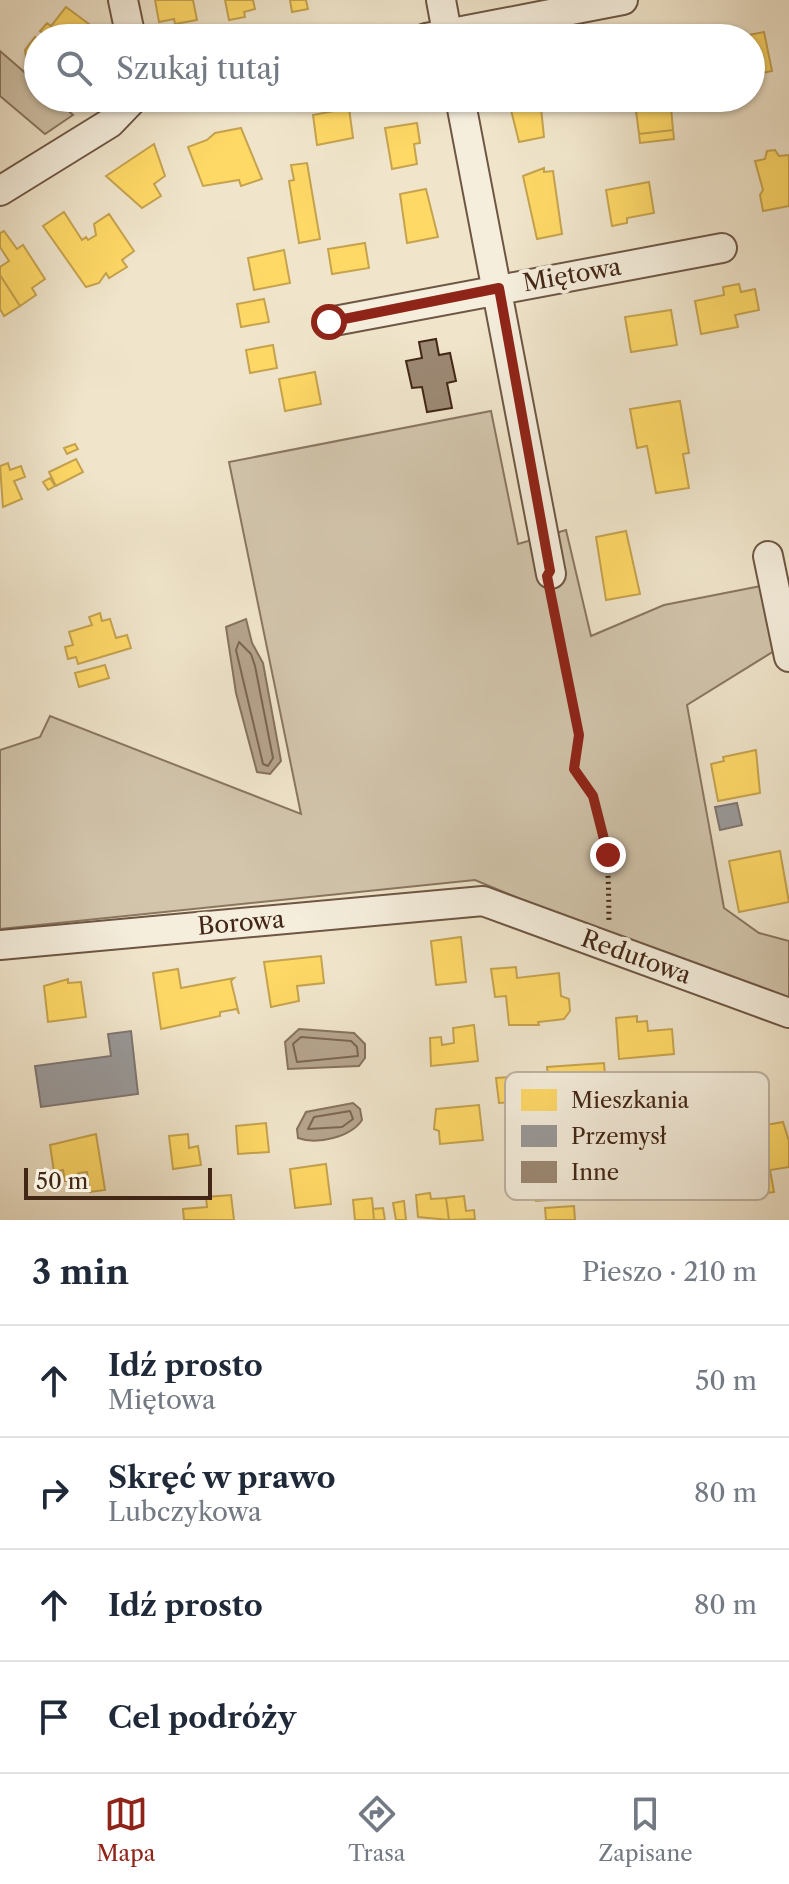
<!DOCTYPE html>
<html lang="pl">
<head>
<meta charset="utf-8">
<style>
  :root { --surface:#fff; --page:#f6f6f7; --text:#1f2937; --muted:#747a83; --line:#e0e1e3; --accent:#8f2418 }
  body { margin:0; font-family:"Libre Caslon Text",serif; background:var(--page); color:var(--text) }
  .scale { position:absolute; left:24px; bottom:20px; width:188px; box-sizing:border-box; padding-left:8px; border:4px solid #422616; border-top:0; font-size:22px; line-height:28px; white-space:nowrap; color:#422616; -webkit-text-stroke:6px #f5eedd; paint-order:stroke }
  .stop { position:absolute; width:24px; height:24px; margin:-18px; border:6px solid #8f2418; border-radius:50%; background:#fff }
  .stop.end { background:#8f2418; border-color:#fff; box-shadow:0 2px 8px #0008 }
  .list { margin:0; padding:0; list-style:none }
  h2 { display:flex; justify-content:space-between; align-items:center; height:104px; margin:0; padding:0 32px; font-size:34px }
  h2 small { font-size:26px; font-weight:400; color:var(--muted) }
  .list li { display:grid; grid-template-columns:52px 1fr auto; gap:24px; align-items:center; box-sizing:border-box; height:112px; padding:0 32px; border-top:2px solid var(--line) }
  .list b { display:block; font-size:30px; white-space:nowrap }
  .list p { margin:0; font-size:26px; white-space:nowrap; color:var(--muted) }
  .list em { font-size:26px; font-style:normal; color:var(--muted) }
  .icon { flex:none; width:44px; height:44px; fill:none; stroke:currentColor; stroke-width:2; stroke-linecap:round; stroke-linejoin:round }
  .map { position:relative; flex:none; width:789px; height:1220px; overflow:hidden }
  .search { position:absolute; background:var(--surface); box-shadow:0 2px 6px #0004; left:24px; right:24px; top:24px; height:88px; display:flex; align-items:center; gap:20px; box-sizing:border-box; padding:0 28px; border-radius:44px; color:var(--muted); font-size:30px }
  .sheet { height:552px; background:var(--surface) }
  nav { display:flex; justify-content:space-around; align-items:center; box-sizing:border-box; height:112px; border-top:2px solid var(--line); background:var(--surface); font-size:22px; color:var(--muted) }
  nav a { display:grid; justify-items:center; gap:4px }
  nav .on { color:var(--accent) }
  .map>svg:first-child { display:block }
  .green { fill:#d2c5ac; stroke:#8a7661; stroke-width:2 }
  .water { fill:#b5a48d; stroke:#87725d; stroke-width:2 }
  .homes { fill:#ffd966; stroke:#c6a34e; stroke-width:2 }
  .industry { fill:#999; stroke:#7f7672; stroke-width:2 }
  .lines { fill:none; stroke-linecap:round; stroke-linejoin:round }
  .shore { stroke:#7c6552; stroke-width:2 }
  .building { fill:#9c8974; stroke:#422616; stroke-width:2 }
  .minor-casing { stroke:#6e5643; stroke-width:32 }
  .path { stroke:#422616; stroke-width:5; stroke-dasharray:2 4; stroke-linecap:butt }
  .minor { stroke:#f5eedd; stroke-width:28 }
  .route { stroke:#8f2418; stroke-width:10 }
  .labels { text-anchor:middle; stroke-width:8; stroke-linejoin:round; paint-order:stroke }
  .street-label { font-size:24px; fill:#422616; stroke:#f5eedd }
  .key { fill:#f5eedd; stroke:#bfb2a1; stroke-width:2 }
  .key-label { font-size:22px; fill:#422616 }
</style>
</head>
<body>
<div class="map">
<svg width="789" height="1220" viewBox="0 0 789 1220">
  <rect width="100%" height="100%" fill="#f0e5cb"/>
  <filter id="stains"><feTurbulence type="fractalNoise" baseFrequency=".0025" numOctaves="4"/><feColorMatrix values="0 0 0 0 .2 0 0 0 0 .09 0 0 0 0 .02 0 0 0 .5 -.17"/></filter>
  <radialGradient id="worn" r=".72"><stop offset=".6" stop-color="#630" stop-opacity="0"/><stop offset="1" stop-color="#630" stop-opacity=".3"/></radialGradient>
  <!-- green -->
  <path class="green" d="M 0,51 L 38,84 L 38,98 L 54,98 L 73,115 L 45,134 L 0,96 Z
    M 491,411 L 518,544 L 566,530 L 591,636 L 664,605 L 761,586 L 774,651 L 687,705 L 724,908 L 759,933 L 789,941 L 789,1005 L 647,952 L 475,880 L 0,929 L 0,750 L 40,737 L 50,716 L 301,814 L 229,462 Z"/>
  <!-- water -->
  <path class="water" d="M 246,619 L 252,643 L 263,663 L 281,761 L 270,774 L 257,772 L 236,693 L 226,627 Z
    M 299,1029 L 354,1033 L 365,1044 L 365,1058 L 359,1066 L 288,1069 L 285,1042 Z
    M 353,1103 L 360,1109 L 362,1120 C 351,1137 317,1145 298,1138 L 297,1129 L 306,1112 Z"/>
  <!-- homes -->
  <path class="homes" d="M 155,0 L 193,0 L 197,20 L 175,24 L 174,19 L 159,22 Z
    M 225,0 L 253,0 L 255,9 L 244,12 L 245,17 L 229,20 Z
    M 290,0 L 306,0 L 308,9 L 292,12 Z
    M 66,7 L 97,30 L 91,38 L 41,38 L 44,34 L 40,31 L 47,23 L 51,26 Z
    M 764,32 L 772,71 L 751,75 L 751,38 L 733,38 Z
    M 35,37 L 38,40 L 37,64 L 26,56 L 25,50 Z
    M 508,98 L 540,98 L 544,137 L 519,142 Z
    M 671,107 L 673,130 L 639,134 L 636,111 Z
    M 349,108 L 353,138 L 317,145 L 313,115 Z
    M 417,123 L 420,143 L 414,144 L 417,164 L 392,169 L 385,128 Z
    M 241,128 L 262,179 L 241,186 L 239,180 L 203,186 L 188,147 L 207,140 L 215,133 Z
    M 673,130 L 674,139 L 640,143 L 639,134 Z
    M 154,144 L 165,176 L 154,184 L 161,196 L 142,208 L 106,176 Z
    M 775,150 L 779,156 L 789,155 L 789,206 L 763,211 L 760,195 L 763,190 L 755,161 L 765,159 L 767,151 Z
    M 307,163 L 320,239 L 299,243 L 289,181 L 294,180 L 291,165 Z
    M 544,168 L 544,172 L 553,171 L 562,234 L 537,239 L 523,176 Z
    M 649,182 L 654,213 L 627,218 L 627,223 L 612,226 L 606,190 Z
    M 426,189 L 438,237 L 407,243 L 400,194 Z
    M 64,212 L 82,240 L 86,237 L 88,240 L 96,235 L 94,224 L 109,214 L 134,251 L 122,260 L 127,267 L 109,278 L 106,273 L 99,283 L 86,287 L 43,226 Z
    M 4,231 L 17,249 L 23,245 L 45,279 L 32,288 L 36,295 L 20,306 L 0,275 L 0,267 L 9,261 L 0,247 L 0,233 Z
    M 365,243 L 369,268 L 332,274 L 328,249 Z
    M 284,250 L 290,283 L 254,290 L 248,258 Z
    M 0,275 L 20,306 L 4,316 L 0,309 Z
    M 739,284 L 741,292 L 755,289 L 759,310 L 735,315 L 738,327 L 701,334 L 695,301 L 724,295 L 723,287 Z
    M 264,299 L 269,322 L 241,327 L 237,304 Z
    M 671,310 L 677,345 L 631,352 L 625,317 Z
    M 273,345 L 277,368 L 250,373 L 246,350 Z
    M 315,372 L 321,404 L 285,411 L 279,379 Z
    M 680,401 L 689,453 L 683,454 L 689,488 L 656,493 L 647,446 L 637,448 L 630,409 Z
    M 75,444 L 78,449 L 67,454 L 64,448 Z
    M 76,459 L 83,472 L 56,486 L 49,472 Z
    M 8,463 L 10,470 L 21,466 L 25,477 L 14,481 L 22,499 L 3,507 L 0,466 Z
    M 50,478 L 55,486 L 48,490 L 43,482 Z
    M 626,531 L 640,594 L 606,600 L 596,537 Z
    M 100,613 L 102,621 L 110,619 L 116,638 L 127,635 L 131,648 L 78,664 L 76,657 L 68,659 L 65,647 L 73,645 L 69,632 L 92,625 L 89,617 Z
    M 105,665 L 109,678 L 79,687 L 75,673 Z
    M 756,750 L 760,793 L 718,801 L 711,764 L 724,761 L 723,757 Z
    M 780,851 L 789,902 L 739,912 L 729,861 Z
    M 461,937 L 466,982 L 436,985 L 431,941 Z
    M 321,956 L 324,983 L 297,986 L 299,1001 L 271,1007 L 264,962 Z
    M 516,967 L 517,978 L 559,973 L 561,996 L 569,999 L 570,1011 L 564,1019 L 538,1022 L 539,1025 L 509,1025 L 506,996 L 495,997 L 491,969 Z
    M 178,969 L 181,988 L 234,978 L 231,981 L 239,1014 L 237,1009 L 220,1012 L 220,1016 L 161,1029 L 153,973 Z
    M 68,979 L 68,983 L 81,982 L 86,1017 L 48,1022 L 44,986 Z
    M 637,1016 L 637,1022 L 647,1021 L 648,1031 L 672,1029 L 674,1054 L 619,1059 L 616,1018 Z
    M 474,1025 L 478,1061 L 431,1066 L 430,1038 L 441,1037 L 442,1045 L 454,1043 L 453,1028 Z
    M 604,1063 L 606,1086 L 550,1092 L 547,1067 Z
    M 511,1077 L 513,1102 L 499,1103 L 496,1078 Z
    M 479,1105 L 483,1140 L 440,1144 L 439,1131 L 434,1129 L 436,1109 Z
    M 783,1122 L 789,1141 L 789,1167 L 770,1170 L 774,1192 L 749,1196 L 743,1129 Z
    M 266,1123 L 269,1152 L 238,1154 L 236,1126 Z
    M 96,1134 L 105,1190 L 90,1192 L 87,1172 L 78,1173 L 79,1178 L 65,1181 L 63,1170 L 54,1172 L 50,1145 Z
    M 188,1134 L 189,1148 L 198,1146 L 201,1165 L 173,1169 L 169,1136 Z
    M 556,1150 L 561,1188 L 547,1190 L 548,1200 L 536,1201 L 535,1191 L 523,1192 L 519,1154 Z
    M 326,1164 L 331,1204 L 295,1208 L 290,1169 Z
    M 430,1193 L 431,1199 L 446,1198 L 449,1220 L 418,1217 L 416,1195 Z
    M 231,1195 L 234,1220 L 184,1220 L 183,1209 L 207,1207 L 206,1197 Z
    M 464,1196 L 466,1211 L 474,1210 L 475,1219 L 449,1220 L 446,1198 Z
    M 372,1198 L 374,1220 L 355,1220 L 353,1200 Z
    M 404,1201 L 406,1220 L 396,1220 L 393,1203 Z
    M 574,1206 L 575,1220 L 546,1220 L 545,1208 Z
    M 383,1208 L 385,1220 L 374,1220 L 373,1209 Z"/>
  <!-- industry -->
  <path class="industry" d="M 737,803 L 742,825 L 720,830 L 715,807 Z
    M 131,1031 L 138,1094 L 41,1107 L 35,1066 L 111,1056 L 108,1034 Z"/>
  <g class="lines">
    <!-- shore -->
    <path class="shore" d="M 239,642 L 251,654 L 255,666 L 273,758 L 268,766 L 263,764 L 236,650 Z
      M 301,1037 L 351,1041 L 357,1047 L 358,1056 L 297,1062 L 293,1044 Z
      M 350,1111 L 353,1119 L 342,1127 L 308,1129 L 314,1117 Z"/>
  </g>
  <!-- building -->
  <path class="building" d="M 436,339 L 439,355 L 450,353 L 456,381 L 447,383 L 452,408 L 427,412 L 422,387 L 412,388 L 406,361 L 422,358 L 419,342 Z"/>
  <g class="lines">
    <!-- minor casing -->
    <g class="minor-casing">
      <path id="minor" d="M 123,0 L 131,38
        M 441,0 L 448,38
        M 426,38 L 623,0
        M 460,98 L 551,574
        M 0,191 L 110,123 L 134,98
        M 329,322 L 722,248
        M 768,556 L 789,657
        M 0,945 L 483,901 L 789,1013"/>
    </g>
    <!-- path -->
    <path class="path" d="M 552,598 L 579,735 L 574,769 C 610,818 608,863 609,921"/>
    <!-- minor -->
    <use href="#minor" class="minor"/>
  </g>
  <g class="lines">
    <!-- route -->
    <path class="route" d="M 329,322 L 499,288 L 550,571 L 547,576 L 579,735 L 574,769 L 593,796 L 608,855"/>
  </g>
  <g class="labels">
    <!-- street labels -->
    <g class="street-label">
      <text transform="translate(572 275) rotate(-10)" y="8">Miętowa</text>
      <text transform="translate(241 923) rotate(-5)" y="8">Borowa</text>
      <text transform="translate(636 957) rotate(20)" y="8">Redutowa</text>
    </g>
  </g>
  <!-- legend -->
  <rect x="505" y="1072" width="264" height="128" rx="12" class="key"/>
  <rect x="521" y="1089" width="36" height="22" fill="#ffd966"/>
  <rect x="521" y="1125" width="36" height="22" fill="#999"/>
  <rect x="521" y="1161" width="36" height="22" fill="#9c8974"/>
  <g class="key-label">
    <text x="571" y="1108">Mieszkania</text>
    <text x="571" y="1144">Przemysł</text>
    <text x="571" y="1180">Inne</text>
  </g>
  <rect width="100%" height="100%" filter="url(#stains)"/>
  <rect width="100%" height="100%" fill="url(#worn)"/>
</svg>
<div class="scale">50 m</div>
<div class="stop" style="left:329px;top:322px"></div>
<div class="stop end" style="left:608px;top:855px"></div>
<div class="search"><svg class="icon" aria-label="search" viewBox="0 0 24 24"><circle cx="10" cy="10" r="6"/><path d="M15 15l6 6"/></svg>Szukaj tutaj</div>
</div>
<section class="sheet">
<h2>3 min<small>Pieszo · 210 m</small></h2>
<ul class="list">
<li><svg class="icon" aria-label="ahead" viewBox="0 0 24 24"><path d="M12 20V5M6 11l6-6 6 6"/></svg><div><b>Idź prosto</b><p>Miętowa</p></div><em>50 m</em></li>
<li><svg class="icon" aria-label="right" viewBox="0 0 24 24"><path d="M7 20v-9h11M14 6l5 5-5 5"/></svg><div><b>Skręć w prawo</b><p>Lubczykowa</p></div><em>80 m</em></li>
<li><svg class="icon" aria-label="ahead" viewBox="0 0 24 24"><path d="M12 20V5M6 11l6-6 6 6"/></svg><div><b>Idź prosto</b></div><em>80 m</em></li>
<li><svg class="icon" aria-label="arrive" viewBox="0 0 24 24"><path d="M6 21V4h12l-3 4 3 4H6"/></svg><div><b>Cel podróży</b></div></li>
</ul>
</section>
<nav>
<a class="on"><svg class="icon" aria-label="map" viewBox="0 0 24 24"><path d="M3 6l6-2 6 2 6-2v14l-6 2-6-2-6 2zM9 4v14M15 6v14"/></svg>Mapa</a>
<a><svg class="icon" aria-label="directions" viewBox="0 0 24 24"><path d="M12 3l9 9-9 9-9-9zM9 14v-3h6M13 9l2 2-2 2"/></svg>Trasa</a>
<a><svg class="icon" aria-label="saved" viewBox="0 0 24 24"><path d="M7 4h10v16l-5-4-5 4z"/></svg>Zapisane</a>
</nav>
</body>
</html>
